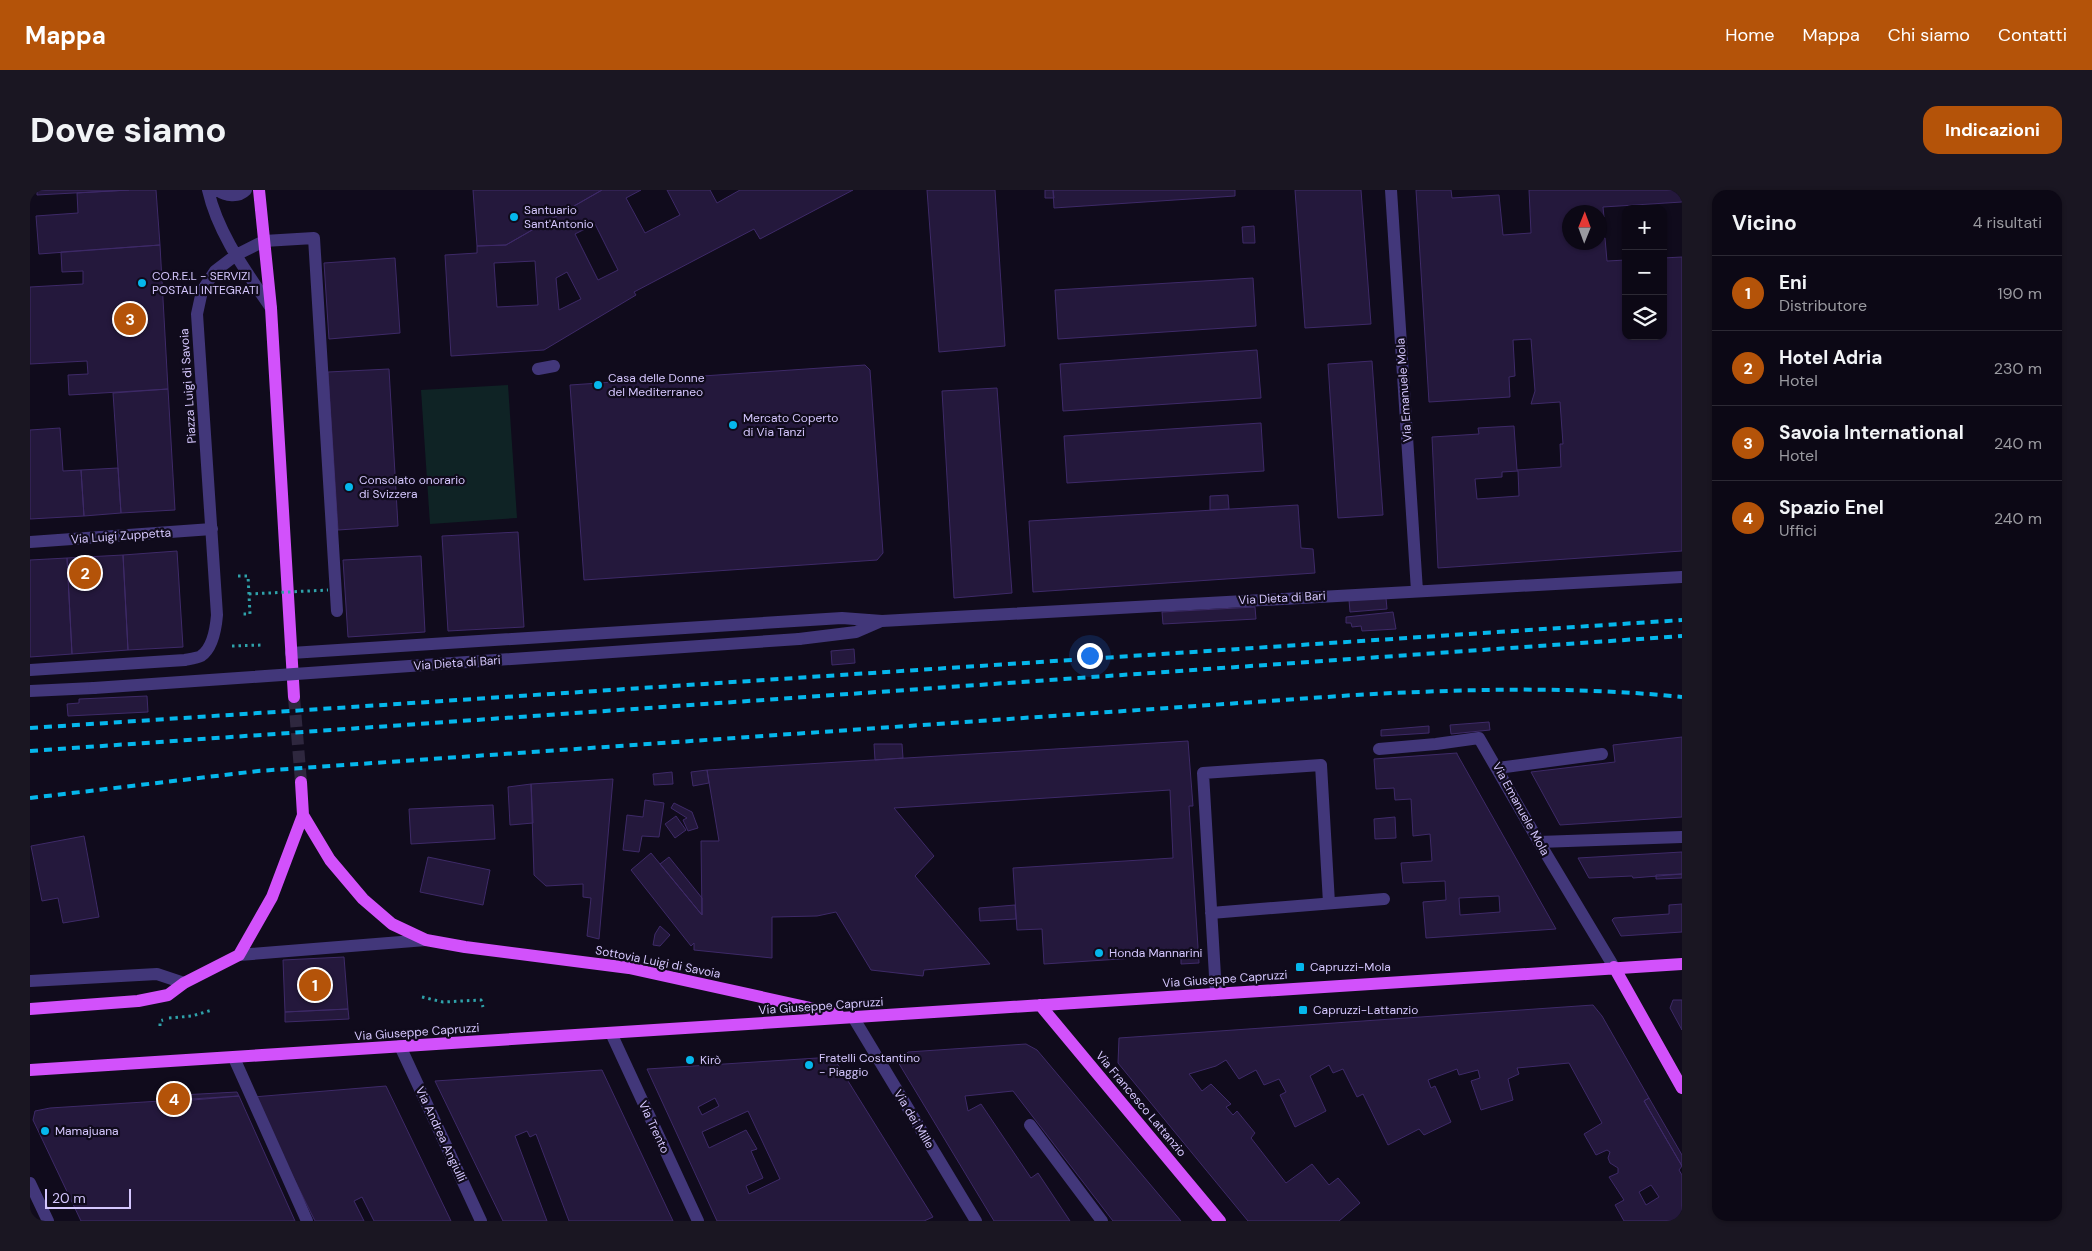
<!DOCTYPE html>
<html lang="it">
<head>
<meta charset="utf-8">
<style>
  :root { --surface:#0c0815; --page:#1a1622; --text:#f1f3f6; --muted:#9a9aa0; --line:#2c2934; --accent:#b45309 }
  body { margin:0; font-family:"DM Sans",sans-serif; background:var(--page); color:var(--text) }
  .controls { position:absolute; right:15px; top:15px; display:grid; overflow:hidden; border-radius:10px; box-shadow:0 1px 4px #0004 }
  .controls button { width:45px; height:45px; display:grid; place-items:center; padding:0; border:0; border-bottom:1px solid var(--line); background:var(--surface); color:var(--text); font:25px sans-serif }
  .compass { position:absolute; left:1532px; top:15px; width:45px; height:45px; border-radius:50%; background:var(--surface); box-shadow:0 1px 4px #0004; rotate:1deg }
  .scale { position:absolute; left:15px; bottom:12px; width:86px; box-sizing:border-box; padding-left:5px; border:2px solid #d5c7fe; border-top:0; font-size:14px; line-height:18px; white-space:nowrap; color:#d5c7fe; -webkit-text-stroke:4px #100b1c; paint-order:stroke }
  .you { position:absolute; left:1059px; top:465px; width:18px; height:18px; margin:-12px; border:4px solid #fff; border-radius:50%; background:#1a73e8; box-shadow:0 0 0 8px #1a73e833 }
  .badge { display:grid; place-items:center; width:32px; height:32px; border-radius:50%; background:var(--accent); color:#fff; font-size:16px; font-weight:700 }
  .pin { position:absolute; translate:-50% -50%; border:2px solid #fff; box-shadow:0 1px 5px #0006 }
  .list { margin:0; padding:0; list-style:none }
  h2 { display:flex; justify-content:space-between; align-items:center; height:65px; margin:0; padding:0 20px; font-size:21px }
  h2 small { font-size:16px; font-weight:400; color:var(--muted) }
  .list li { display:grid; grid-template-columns:32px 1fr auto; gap:15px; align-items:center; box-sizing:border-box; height:75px; padding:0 20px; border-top:1px solid var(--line) }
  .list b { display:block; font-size:19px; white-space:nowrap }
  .list p { margin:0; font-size:16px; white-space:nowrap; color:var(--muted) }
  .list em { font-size:16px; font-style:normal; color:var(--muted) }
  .icon { flex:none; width:28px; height:28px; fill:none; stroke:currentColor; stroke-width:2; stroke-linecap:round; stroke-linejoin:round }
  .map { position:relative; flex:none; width:1652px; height:1031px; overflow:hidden; border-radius:15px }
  header { display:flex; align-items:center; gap:30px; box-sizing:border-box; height:70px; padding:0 25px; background:var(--accent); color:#fff }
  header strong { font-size:24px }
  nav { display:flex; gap:28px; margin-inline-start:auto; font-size:18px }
  .intro { display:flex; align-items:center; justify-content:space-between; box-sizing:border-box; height:120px; padding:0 30px }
  h1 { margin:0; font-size:35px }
  .button { padding:12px 22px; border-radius:15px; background:var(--accent); color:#fff; font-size:18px; font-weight:700 }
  main { display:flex; gap:30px; padding:0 30px }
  aside { flex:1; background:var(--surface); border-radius:15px; box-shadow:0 1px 4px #0004 }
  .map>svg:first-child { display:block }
  .green { fill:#0f2325 }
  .building { fill:#24183c; stroke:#3e2a68; fill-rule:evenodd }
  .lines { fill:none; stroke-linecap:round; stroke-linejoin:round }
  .major-tunnel { stroke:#2e273e; stroke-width:12; stroke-dasharray:12 6; stroke-linecap:butt }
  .path { stroke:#2fa2aa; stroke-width:3; stroke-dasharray:2.5 4; stroke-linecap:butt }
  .minor { stroke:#42377a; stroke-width:12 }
  .major { stroke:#d251fb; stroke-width:12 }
  .rail { stroke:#05b7ec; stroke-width:4; stroke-dasharray:8 6; stroke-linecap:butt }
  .path-bridge { stroke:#2fa2aa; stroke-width:3; stroke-dasharray:2.5 4; stroke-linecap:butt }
  .minor-bridge { stroke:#42377a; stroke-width:12 }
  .poi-dot { fill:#05b7ec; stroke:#100b1c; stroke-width:2 }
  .labels { text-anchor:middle; stroke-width:4.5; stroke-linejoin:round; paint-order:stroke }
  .poi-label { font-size:12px; fill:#d5c7fe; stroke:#100b1c; text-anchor:start }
  .street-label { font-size:12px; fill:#d5c7fe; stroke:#100b1c }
</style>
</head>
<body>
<header>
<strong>Mappa</strong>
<nav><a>Home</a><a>Mappa</a><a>Chi siamo</a><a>Contatti</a></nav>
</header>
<div class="intro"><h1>Dove siamo</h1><a class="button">Indicazioni</a></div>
<main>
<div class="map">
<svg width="1652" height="1031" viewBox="0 0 1652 1031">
  <rect width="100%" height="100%" fill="#100b1c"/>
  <!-- green -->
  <path class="green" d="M 478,195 L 487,328 L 400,334 L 391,200 Z"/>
  <!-- building -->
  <path class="building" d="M 7,0 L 99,0 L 7,5 Z
    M 99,0 L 126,0 L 130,55 L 9,64 L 6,26 L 48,23 L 47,3 Z
    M 443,0 L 572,0 L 476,55 L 447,56 Z
    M 572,0 L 611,0 L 596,8 L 615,43 L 650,25 L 637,0 L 680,0 L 687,13 L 710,0 L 823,0 L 730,49 L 724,39 L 604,102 L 606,105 L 514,160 L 421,166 L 415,65 L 447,63 L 447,56 L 476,55 ZM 565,34 L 588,80 L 568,90 L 545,44 ZM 505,71 L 508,115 L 467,117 L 464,73 ZM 537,82 L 551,109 L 529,120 L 526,88 Z
    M 897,0 L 965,0 L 975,156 L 909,162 Z
    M 1015,0 L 1023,0 L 1024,8 L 1015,8 Z
    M 1023,0 L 1205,0 L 1205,6 L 1024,18 Z
    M 1265,0 L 1331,0 L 1341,134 L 1275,138 Z
    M 1386,0 L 1421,0 L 1422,8 L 1469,5 L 1473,45 L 1501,43 L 1499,0 L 1652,0 L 1652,12 L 1573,17 L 1574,27 L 1570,27 L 1570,22 L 1540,22 L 1539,29 L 1540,52 L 1570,52 L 1570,48 L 1575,48 L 1577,71 L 1596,70 L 1596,146 L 1633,146 L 1633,68 L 1652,67 L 1652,361 L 1408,378 L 1402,247 L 1449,244 L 1448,238 L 1484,236 L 1487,280 L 1531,277 L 1530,254 L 1533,254 L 1530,212 L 1501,214 L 1505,201 L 1501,149 L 1483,150 L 1485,186 L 1479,187 L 1480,207 L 1399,212 ZM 1488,281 L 1489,306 L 1447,309 L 1445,289 L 1472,287 L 1472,282 Z
    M 1224,36 L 1225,53 L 1213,53 L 1212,37 Z
    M 130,55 L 138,199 L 39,205 L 38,185 L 58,184 L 57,171 L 0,174 L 0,97 L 53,94 L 53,81 L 32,82 L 31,62 Z
    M 365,68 L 370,143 L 299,149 L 294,73 Z
    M 1223,88 L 1226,136 L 1028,149 L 1025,100 Z
    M 1227,160 L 1231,208 L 1033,221 L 1030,174 Z
    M 1342,171 L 1353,325 L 1308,328 L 1298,174 Z
    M 835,175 L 840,180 L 853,363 L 847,370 L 554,390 L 540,195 Z
    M 359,179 L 368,336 L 308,340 L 298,182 Z
    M 967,198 L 982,403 L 924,408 L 912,201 Z
    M 138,199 L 145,320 L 91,323 L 83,203 Z
    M 1231,233 L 1234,281 L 1037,293 L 1034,246 Z
    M 30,238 L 33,281 L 51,280 L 54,326 L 0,329 L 0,240 Z
    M 88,278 L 91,323 L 54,326 L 51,280 Z
    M 1198,305 L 1199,319 L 1180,320 L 1180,306 Z
    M 1268,315 L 1271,358 L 1283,359 L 1285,383 L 1003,402 L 999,331 Z
    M 488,342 L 494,437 L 418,441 L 412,346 Z
    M 147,361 L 153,457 L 98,460 L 93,365 Z
    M 93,365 L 98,460 L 42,464 L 37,368 Z
    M 391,366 L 395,442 L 318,447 L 313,370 Z
    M 37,368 L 42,464 L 0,467 L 0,370 Z
    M 1356,408 L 1357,419 L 1320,422 L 1319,410 Z
    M 1225,417 L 1226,429 L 1133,434 L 1132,422 Z
    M 1363,422 L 1366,439 L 1332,441 L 1331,436 L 1322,437 L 1321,433 L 1316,433 L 1316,427 Z
    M 824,459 L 825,473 L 802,475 L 801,461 Z
    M 117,506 L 118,522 L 38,526 L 37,514 L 49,513 L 49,509 Z
    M 1459,532 L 1460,540 L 1421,544 L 1420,535 Z
    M 1399,536 L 1399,543 L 1351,546 L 1351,540 Z
    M 1652,547 L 1652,627 L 1530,635 L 1501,582 L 1585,572 L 1583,555 Z
    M 1158,551 L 1163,616 L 1159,616 L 1169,773 L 1151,774 L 1151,765 L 1014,774 L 1012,739 L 987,740 L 983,678 L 1143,668 L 1140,600 L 864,618 L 904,666 L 885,686 L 960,774 L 894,780 L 893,786 L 841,780 L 806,722 L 787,726 L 742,727 L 742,768 L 664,760 L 664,753 L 661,756 L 601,680 L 621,663 L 672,725 L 671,651 L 689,651 L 677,580 Z
    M 844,554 L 872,554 L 873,568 L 845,570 Z
    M 1427,563 L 1427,564 L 1526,739 L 1396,748 L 1393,712 L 1416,710 L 1415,691 L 1373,693 L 1371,673 L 1402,671 L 1400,644 L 1383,646 L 1381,609 L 1365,610 L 1364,598 L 1346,599 L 1344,569 ZM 1469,706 L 1470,722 L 1430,725 L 1429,708 Z
    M 677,580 L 679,593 L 663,596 L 661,582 Z
    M 642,582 L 643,594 L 624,595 L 623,584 Z
    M 583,589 L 569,749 L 557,746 L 561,708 L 553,707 L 553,694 L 516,696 L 504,685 L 501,594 Z
    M 501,594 L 503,633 L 480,635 L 478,597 Z
    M 615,610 L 634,613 L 629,647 L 612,646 L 609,662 L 593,660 L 597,625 L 613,627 Z
    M 644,613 L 662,622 L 668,638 L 658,641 L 653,630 L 657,628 L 641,618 Z
    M 463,615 L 465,649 L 381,654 L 379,619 Z
    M 646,626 L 656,640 L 645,648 L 635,634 Z
    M 1365,627 L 1366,648 L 1345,649 L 1344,629 Z
    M 54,646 L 69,727 L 33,733 L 28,708 L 12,711 L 1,656 Z
    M 1652,662 L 1652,684 L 1603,688 L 1602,686 L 1559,688 L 1548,668 Z
    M 398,667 L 460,680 L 453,715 L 390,702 Z
    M 639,667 L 672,708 L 672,725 L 630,674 Z
    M 1652,684 L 1652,688 L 1626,689 L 1626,685 Z
    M 1652,714 L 1652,742 L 1591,746 L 1582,730 L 1584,728 L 1639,724 L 1639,715 Z
    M 985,715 L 986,729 L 950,731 L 949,718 Z
    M 630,736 L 640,745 L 630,756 L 623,755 L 625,744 Z
    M 314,767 L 318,819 L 255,822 L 253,770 Z
    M 1643,810 L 1652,810 L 1652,840 L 1640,818 Z
    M 1563,815 L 1572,826 L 1619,908 L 1614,911 L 1652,976 L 1649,980 L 1652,985 L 1652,1031 L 1594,1031 L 1585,1015 L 1594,1010 L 1579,987 L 1588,983 L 1588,978 L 1580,973 L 1578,968 L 1580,962 L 1577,960 L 1566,965 L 1554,944 L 1572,933 L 1539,873 L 1487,878 L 1489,884 L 1478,889 L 1483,910 L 1451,920 L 1441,891 L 1450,888 L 1448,880 L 1429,885 L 1427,879 L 1398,890 L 1401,898 L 1405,896 L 1421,932 L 1394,945 L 1389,939 L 1358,955 L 1333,904 L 1327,907 L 1313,879 L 1303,883 L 1299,875 L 1280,886 L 1296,921 L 1265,937 L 1250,905 L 1256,902 L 1249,889 L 1234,895 L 1226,880 L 1209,889 L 1196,870 L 1186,876 L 1159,884 L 1172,901 L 1181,894 L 1201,914 L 1196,917 L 1203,925 L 1207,921 L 1225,943 L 1221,948 L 1256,993 L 1282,974 L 1299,995 L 1308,988 L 1330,1013 L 1309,1031 L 1218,1031 L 1088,873 L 1089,848 ZM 1621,995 L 1629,1007 L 1616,1015 L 1609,1002 Z
    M 318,819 L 319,829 L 255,832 L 255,822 Z
    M 996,854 L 1007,860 L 1151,1031 L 1083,1031 L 983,901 L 935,906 L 938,921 L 951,914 L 1001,988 L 1008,983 L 1040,1031 L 964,1031 L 868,872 L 878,862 Z
    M 803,867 L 903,1027 L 894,1031 L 687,1031 L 617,879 ZM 685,908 L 689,916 L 672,925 L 668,917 ZM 718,921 L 750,989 L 719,1004 L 716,996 L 733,988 L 721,961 L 727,959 L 716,940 L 679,958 L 672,942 Z
    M 572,880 L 643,1031 L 539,1031 L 506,944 L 500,947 L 497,941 L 485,946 L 517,1031 L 473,1031 L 405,891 Z
    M 356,896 L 421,1031 L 344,1031 L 332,1007 L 324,1011 L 334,1031 L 285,1031 L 223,907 Z
    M 207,902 L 209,906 L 151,911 L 151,905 Z
    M 209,906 L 265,1031 L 51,1031 L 3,930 L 5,921 L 20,918 Z
    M 1619,908 L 1652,965 L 1652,976 L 1614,911 Z"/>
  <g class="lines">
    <!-- major-tunnel -->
    <path class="major-tunnel" d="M 264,507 L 271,592"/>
    <!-- path -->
    <path class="path" d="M 208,386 L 218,386 L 220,424 L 210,424
      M 202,456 L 232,455
      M 392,807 L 413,812 L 451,810 L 453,817
      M 139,828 L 162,826 L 182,820
      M 130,836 L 130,831 L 133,830"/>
    <!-- minor -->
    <path class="minor" d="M 178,0 C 188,44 216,81 241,118
      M 187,0 C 196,6 208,8 216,0
      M 1361,0 L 1387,401
      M 508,179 L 524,176
      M 0,352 L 182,339
      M 769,449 L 826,442 L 849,432
      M 261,463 L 812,428 L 852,431 L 1652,387
      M 0,480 L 155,470 C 160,469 167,468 171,466 C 183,458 186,437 187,425 L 167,124 L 172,101 L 185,81 L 206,65 L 234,51 L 284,48 L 307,421
      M 0,501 L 64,498
      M 1349,559 L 1406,554 L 1449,548 L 1509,652 L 1584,777
      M 1468,578 L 1572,564
      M 1509,652 L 1652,647
      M 1181,723 L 1354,709
      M 209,765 L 396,750
      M 0,791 L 127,784 L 154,793
      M 1186,803 L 1173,583 L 1291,575 L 1299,713
      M 823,827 L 946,1031
      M 581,843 L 668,1031
      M 370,856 L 451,1031
      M 204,868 L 277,1031
      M 1000,935 L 1072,1031
      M 0,993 L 18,1031"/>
    <!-- major -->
    <path class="major" d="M 229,0 L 241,118 L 264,507
      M 273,625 L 300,670 L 333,709 L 362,734 L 396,750 L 435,757 L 599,778 L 808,824
      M 1584,777 L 1652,898
      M 1010,815 L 1190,1031
      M 0,819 L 108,811 L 138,805 L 154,793 L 209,765 L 242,707 L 273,625 L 271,592
      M 0,880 L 1652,774"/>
    <!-- rail -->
    <path class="rail" d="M 0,538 L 1652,430
      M 0,561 L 1652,446
      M 0,608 L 228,581 L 1325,505 C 1434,499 1544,496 1652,507"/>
    <!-- path-bridge -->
    <path class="path-bridge" d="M 219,404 L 298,400"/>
    <!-- minor-bridge -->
    <path class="minor-bridge" d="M 64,498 L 769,449"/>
  </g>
  <!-- markers -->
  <g class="poi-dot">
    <circle cx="484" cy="27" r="5"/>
    <circle cx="112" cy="93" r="5"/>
    <circle cx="568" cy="195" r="5"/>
    <circle cx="703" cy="235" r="5"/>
    <circle cx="319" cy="297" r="5"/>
    <circle cx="1069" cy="763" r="5"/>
    <rect x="1265" y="772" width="10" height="10" rx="2.5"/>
    <rect x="1268" y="815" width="10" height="10" rx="2.5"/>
    <circle cx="660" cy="870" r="5"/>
    <circle cx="779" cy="875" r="5"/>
    <circle cx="15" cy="941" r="5"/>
  </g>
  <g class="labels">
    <!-- poi labels -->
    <g class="poi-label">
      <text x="494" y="24">Santuario<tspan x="494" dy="14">Sant'Antonio</tspan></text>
      <text x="122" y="90">CO.R.E.L - SERVIZI<tspan x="122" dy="14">POSTALI INTEGRATI</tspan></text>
      <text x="578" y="192">Casa delle Donne<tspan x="578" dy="14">del Mediterraneo</tspan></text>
      <text x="713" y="232">Mercato Coperto<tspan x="713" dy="14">di Via Tanzi</tspan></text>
      <text x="329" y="294">Consolato onorario<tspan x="329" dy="14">di Svizzera</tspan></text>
      <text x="1079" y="767">Honda Mannarini</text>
      <text x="1280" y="781">Capruzzi-Mola</text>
      <text x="1283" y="824">Capruzzi-Lattanzio</text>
      <text x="789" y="872">Fratelli Costantino<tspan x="789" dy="14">- Piaggio</tspan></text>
      <text x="670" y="874">Kirò</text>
      <text x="25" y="945">Mamajuana</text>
    </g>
    <!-- street labels -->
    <g class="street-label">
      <text transform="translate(158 196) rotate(-94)" y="4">Piazza Luigi di Savoia</text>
      <text transform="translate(1374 200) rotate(-94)" y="4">Via Emanuele Mola</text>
      <text transform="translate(91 346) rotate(-4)" y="4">Via Luigi Zuppetta</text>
      <text transform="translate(1252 408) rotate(-3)" y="4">Via Dieta di Bari</text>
      <text transform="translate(427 473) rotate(-4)" y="4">Via Dieta di Bari</text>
      <text transform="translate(1491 619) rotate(61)" y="4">Via Emanuele Mola</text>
      <text transform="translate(628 772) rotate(11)" y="4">Sottovia Luigi di Savoia</text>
      <text transform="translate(1195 789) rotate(-4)" y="4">Via Giuseppe Capruzzi</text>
      <text transform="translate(791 816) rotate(-4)" y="4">Via Giuseppe Capruzzi</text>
      <text transform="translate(387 842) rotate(-4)" y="4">Via Giuseppe Capruzzi</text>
      <text transform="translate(1111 914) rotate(50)" y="4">Via Francesco Lattanzio</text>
      <text transform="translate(884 929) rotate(59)" y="4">Via dei Mille</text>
      <text transform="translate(624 937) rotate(65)" y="4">Via Trento</text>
      <text transform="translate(411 944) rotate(65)" y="4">Via Andrea Angiulli</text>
    </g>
  </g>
</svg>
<div class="controls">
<button>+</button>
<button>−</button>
<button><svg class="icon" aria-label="layers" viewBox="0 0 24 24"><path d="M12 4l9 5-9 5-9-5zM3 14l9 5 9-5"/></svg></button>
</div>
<svg class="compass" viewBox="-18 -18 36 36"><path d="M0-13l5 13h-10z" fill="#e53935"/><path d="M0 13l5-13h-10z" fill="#9a9aa0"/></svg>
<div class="scale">20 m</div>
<div class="you"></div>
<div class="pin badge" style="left:285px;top:795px">1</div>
<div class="pin badge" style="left:55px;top:383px">2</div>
<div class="pin badge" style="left:100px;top:129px">3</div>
<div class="pin badge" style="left:144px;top:909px">4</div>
</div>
<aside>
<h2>Vicino<small>4 risultati</small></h2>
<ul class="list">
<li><span class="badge">1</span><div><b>Eni</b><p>Distributore</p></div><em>190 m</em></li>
<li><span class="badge">2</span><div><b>Hotel Adria</b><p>Hotel</p></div><em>230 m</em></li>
<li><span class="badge">3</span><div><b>Savoia International</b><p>Hotel</p></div><em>240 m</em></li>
<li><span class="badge">4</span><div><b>Spazio Enel</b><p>Uffici</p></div><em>240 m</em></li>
</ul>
</aside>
</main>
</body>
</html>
